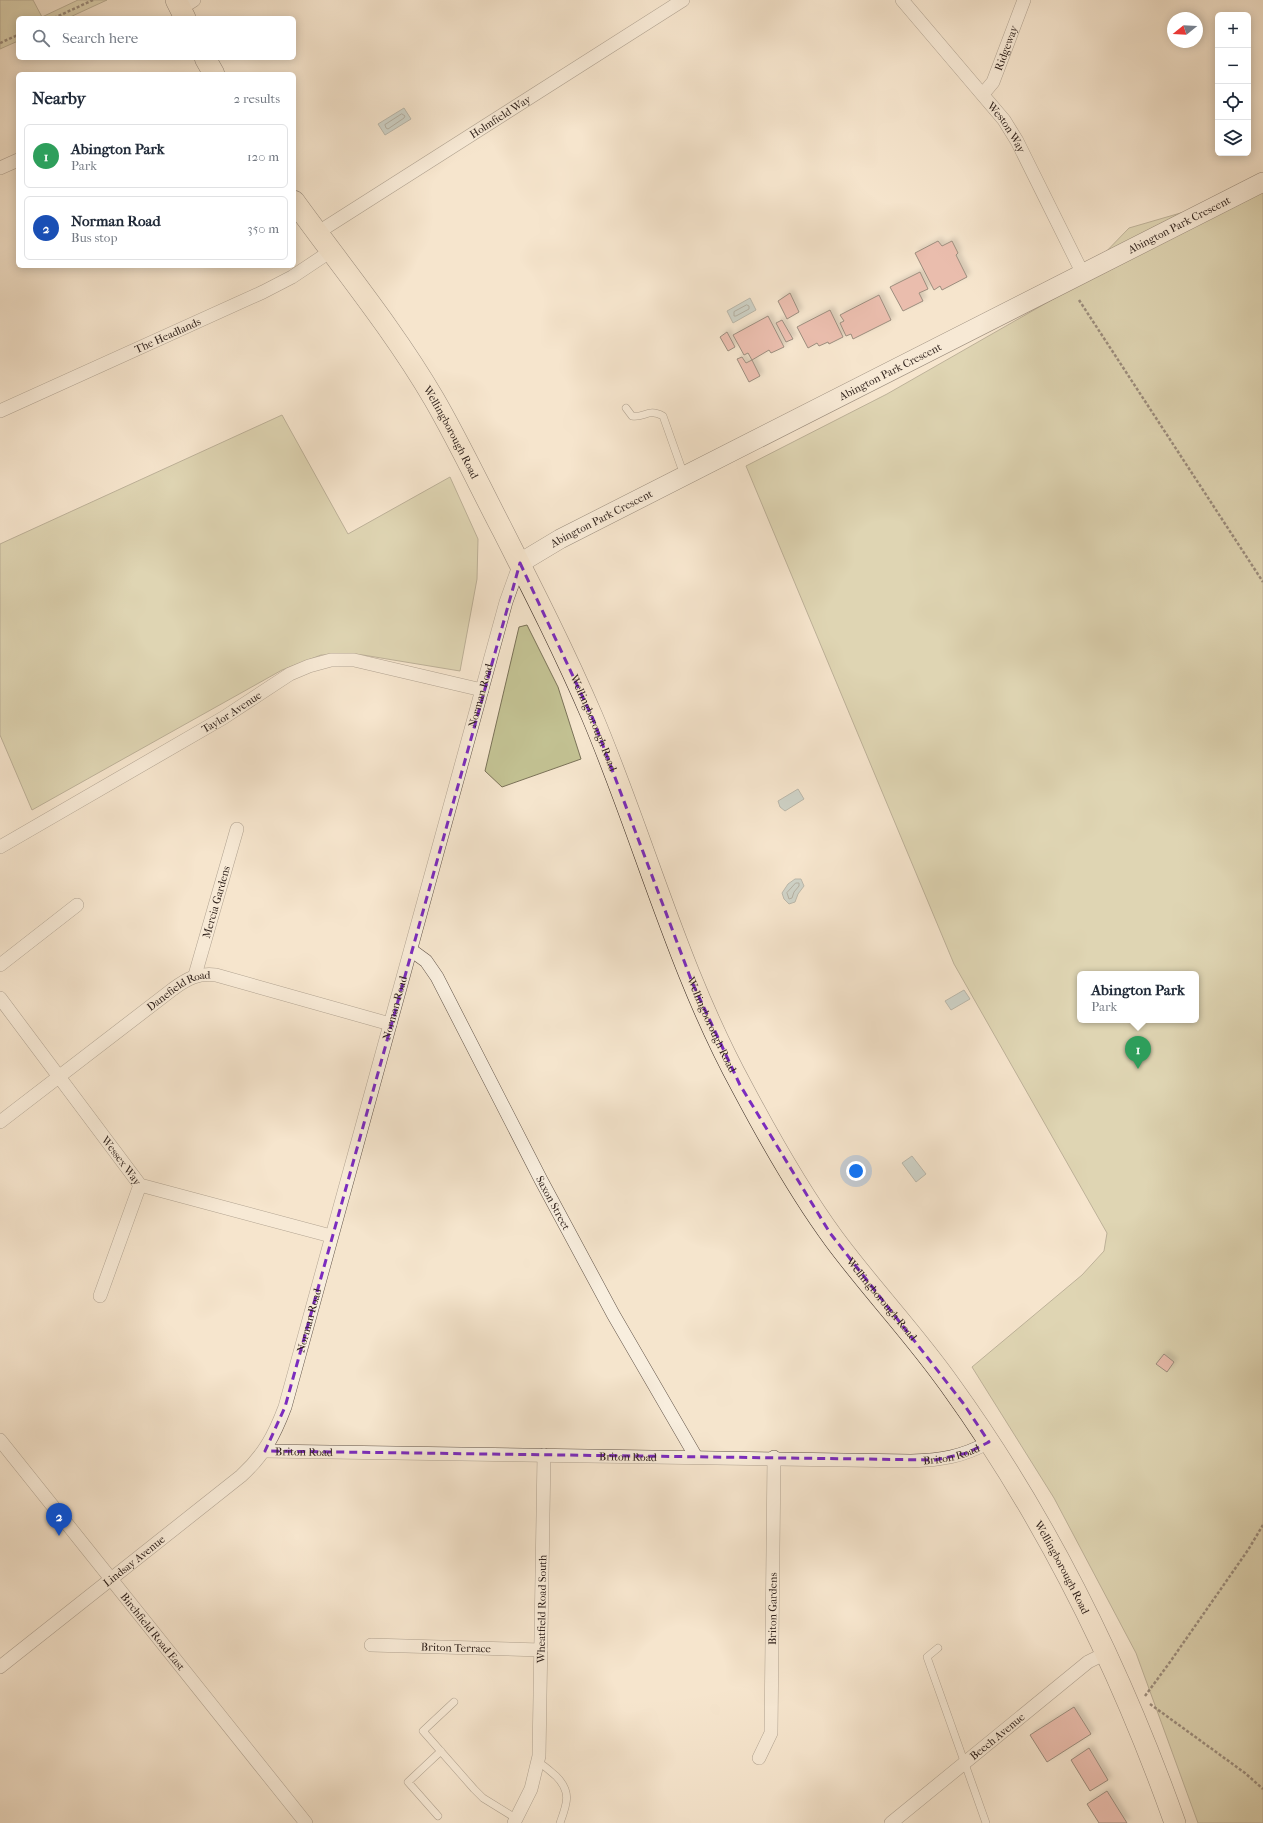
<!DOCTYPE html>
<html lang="en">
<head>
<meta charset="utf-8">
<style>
  :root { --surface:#fff; --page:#f2f2f3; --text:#1f2937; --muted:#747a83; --line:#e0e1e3; --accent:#db2777 }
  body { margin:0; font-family:"IM FELL French Canon",serif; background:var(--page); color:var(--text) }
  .controls { position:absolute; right:12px; top:12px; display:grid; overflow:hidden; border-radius:6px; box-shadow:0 2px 10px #0003 }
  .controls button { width:36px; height:36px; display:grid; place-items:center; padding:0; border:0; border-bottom:1px solid var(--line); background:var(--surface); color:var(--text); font:20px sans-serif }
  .compass { position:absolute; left:1167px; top:12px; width:36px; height:36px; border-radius:50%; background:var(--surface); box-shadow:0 2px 10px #0003; rotate:252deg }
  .you { position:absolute; left:856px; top:1171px; width:14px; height:14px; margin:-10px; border:3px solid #fff; border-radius:50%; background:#1a73e8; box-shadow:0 0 0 6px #1a73e833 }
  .badge { display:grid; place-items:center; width:26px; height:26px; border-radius:50%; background:var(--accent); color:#fff; font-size:13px; font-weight:700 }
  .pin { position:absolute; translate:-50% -33px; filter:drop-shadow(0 1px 2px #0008) }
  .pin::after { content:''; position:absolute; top:21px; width:14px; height:12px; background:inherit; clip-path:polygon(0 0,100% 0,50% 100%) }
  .popup { position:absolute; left:1077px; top:971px; width:122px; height:52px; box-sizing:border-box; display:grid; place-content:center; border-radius:6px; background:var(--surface); filter:drop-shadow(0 1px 3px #0005); font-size:13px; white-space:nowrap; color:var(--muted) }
  .popup b { font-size:15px; color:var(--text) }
  .popup::after { content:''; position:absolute; left:50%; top:100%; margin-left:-8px; border:8px solid transparent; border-top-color:var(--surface) }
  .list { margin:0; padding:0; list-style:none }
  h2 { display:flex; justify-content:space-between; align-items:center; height:52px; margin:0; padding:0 16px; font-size:17px }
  h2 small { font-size:13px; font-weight:400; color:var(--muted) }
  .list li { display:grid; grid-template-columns:26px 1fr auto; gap:12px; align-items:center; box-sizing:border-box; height:64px; margin:0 8px 8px; padding:0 8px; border:1px solid var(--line); border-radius:6px }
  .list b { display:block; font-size:15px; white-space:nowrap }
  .list p { margin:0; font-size:13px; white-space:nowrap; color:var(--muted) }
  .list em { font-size:13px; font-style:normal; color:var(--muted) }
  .icon { flex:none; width:22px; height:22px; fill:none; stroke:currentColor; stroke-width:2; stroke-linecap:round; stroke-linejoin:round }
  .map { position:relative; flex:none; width:1263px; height:1823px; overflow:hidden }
  .search { position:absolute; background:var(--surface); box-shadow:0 2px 10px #0003; left:16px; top:16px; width:280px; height:44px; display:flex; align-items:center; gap:10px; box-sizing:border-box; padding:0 14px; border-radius:6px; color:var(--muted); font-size:15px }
  .panel { position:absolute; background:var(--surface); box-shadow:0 2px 10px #0003; left:16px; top:72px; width:280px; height:196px; border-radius:6px }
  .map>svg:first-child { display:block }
  .green { fill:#c3c293; stroke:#7a7258; fill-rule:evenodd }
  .water { fill:#9fbdc0; stroke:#737f7e }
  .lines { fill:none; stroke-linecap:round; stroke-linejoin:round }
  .shore { stroke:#68706e; stroke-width:1 }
  .building { fill:#db8c86; stroke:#30221c; filter:url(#shadow) }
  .lane-casing { stroke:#615348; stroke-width:8 }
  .street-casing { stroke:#615348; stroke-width:14 }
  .secondary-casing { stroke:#30221c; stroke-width:20 }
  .primary-casing { stroke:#30221c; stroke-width:22 }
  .path { stroke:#30221c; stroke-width:2.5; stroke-dasharray:3 2; stroke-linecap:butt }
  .lane { stroke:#f8eede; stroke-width:7 }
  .street { stroke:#f8eede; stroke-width:13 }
  .secondary { stroke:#f8eede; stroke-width:19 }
  .primary { stroke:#f5e5cd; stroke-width:21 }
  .marked { fill:none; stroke:#7b2cbf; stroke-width:3; stroke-dasharray:8 5; stroke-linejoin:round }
  .labels { text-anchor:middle; stroke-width:3; stroke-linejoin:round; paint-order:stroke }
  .street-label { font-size:11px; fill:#30221c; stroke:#f8eede }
</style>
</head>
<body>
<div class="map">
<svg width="1263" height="1823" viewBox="0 0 1263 1823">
  <defs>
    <filter id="shadow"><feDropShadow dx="3.5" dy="-3.5" stdDeviation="2" flood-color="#0004"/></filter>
  </defs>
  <rect width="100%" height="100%" fill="#f5e5cd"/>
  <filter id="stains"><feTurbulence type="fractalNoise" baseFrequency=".005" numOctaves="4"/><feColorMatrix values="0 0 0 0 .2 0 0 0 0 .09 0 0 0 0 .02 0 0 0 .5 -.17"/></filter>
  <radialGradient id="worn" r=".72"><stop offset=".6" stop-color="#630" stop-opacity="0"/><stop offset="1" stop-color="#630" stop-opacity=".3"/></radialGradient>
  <!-- green -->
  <path class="green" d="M 0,0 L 33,0 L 42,17 L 78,0 L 107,0 L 68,18 L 18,18 L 18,41 L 0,49 Z
    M 1263,189 L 1263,1823 L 1198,1823 L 1136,1653 L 1054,1498 L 972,1367 L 1082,1275 L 1104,1251 L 1107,1233 L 954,964 L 746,466 L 887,394 L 1069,290 L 1129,228 ZM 1080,974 L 1196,974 L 1196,1020 L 1080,1020 Z
    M 282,415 L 348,534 L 450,477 L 478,539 L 477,579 L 460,671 L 363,655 L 321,655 L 282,670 L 32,810 L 0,735 L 0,544 Z
    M 527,625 L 558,687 L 581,759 L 502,787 L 485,771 L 519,627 Z"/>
  <!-- water -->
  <path class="water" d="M 404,108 L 411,119 L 385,135 L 378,124 Z
    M 750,298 L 756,310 L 733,323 L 727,311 Z
    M 798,789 L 804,799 L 785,811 L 780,807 L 778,801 Z
    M 795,879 L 801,879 L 804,886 L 798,894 L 795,902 L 789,904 L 784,899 L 782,893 L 788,884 Z
    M 964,990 L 970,999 L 951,1010 L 945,1001 Z
    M 912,1156 L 926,1174 L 916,1182 L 902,1163 Z"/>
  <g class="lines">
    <!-- shore -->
    <path class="shore" d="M 402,114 L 405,116 L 404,118 L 388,129 L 386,128 L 385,125 Z
      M 747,305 L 749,306 L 749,309 L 736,316 L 734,316 L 734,312 Z
      M 796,883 L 799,883 L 799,886 L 794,892 L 792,898 L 789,899 L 787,893 Z"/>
  </g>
  <!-- building -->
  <path class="building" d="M 938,241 L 942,246 L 952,241 L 958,253 L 956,255 L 967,277 L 942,290 L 940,286 L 934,290 L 915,253 Z
    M 920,272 L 928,289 L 919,293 L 923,301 L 903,311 L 890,287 Z
    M 790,293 L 799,312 L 787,319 L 778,301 Z
    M 879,295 L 891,320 L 853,339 L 851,334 L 846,336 L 840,323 L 844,321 L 840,315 Z
    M 830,310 L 843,337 L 829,344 L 828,342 L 819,346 L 817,343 L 808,348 L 797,327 Z
    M 768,316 L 784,347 L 771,353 L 769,350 L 752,360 L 748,353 L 744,355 L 733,335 Z
    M 782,320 L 793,339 L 786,342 L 776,323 Z
    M 727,332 L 735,347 L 728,351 L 720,337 Z
    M 742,357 L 746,363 L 752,360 L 760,376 L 749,382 L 737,359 Z
    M 1164,1354 L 1174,1362 L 1167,1372 L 1156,1364 Z
    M 1074,1707 L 1091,1734 L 1047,1762 L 1030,1735 Z
    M 1089,1748 L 1108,1780 L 1090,1791 L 1071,1760 Z
    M 1107,1791 L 1127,1823 L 1099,1823 L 1087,1804 Z"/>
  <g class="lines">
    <!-- lane casing -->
    <g class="lane-casing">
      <path id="lane" d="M 626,408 L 632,416 C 645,418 648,408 663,416 L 684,475
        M 938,1648 L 927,1657 L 986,1823
        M 454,1702 L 423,1731 L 474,1789 L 483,1798 L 517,1819
        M 538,1762 C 545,1766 550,1771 556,1776 C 572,1792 567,1804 560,1823
        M 438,1816 L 408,1782 L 441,1751"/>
    </g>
    <!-- street casing -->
    <g class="street-casing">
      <g id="street">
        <path id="s1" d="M 902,0 L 1004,120 L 1017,141 L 1083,274"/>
        <path d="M 180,9 L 194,0"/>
        <path id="s2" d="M 983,94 L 993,82 L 1024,0"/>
        <path d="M 0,168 L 18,160"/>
        <path id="s3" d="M 317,233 L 683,0"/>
        <path id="s4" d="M 0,411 L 263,292 L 292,277 L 331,251"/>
        <path id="s5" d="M 0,847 L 223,718 L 290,674 L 309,666 L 331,660 L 354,660 L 482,690"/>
        <path id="s6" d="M 411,950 L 426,961 L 437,977 L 541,1180 L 613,1314 L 696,1457"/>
        <path d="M 0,965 L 77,905"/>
        <path id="s7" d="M 195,975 L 237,829"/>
        <path id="s8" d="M 0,998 L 140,1185 L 331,1236"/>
        <path id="s9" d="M 0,1122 L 173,989 C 188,978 198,973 216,975 L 390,1024"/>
        <path d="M 100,1296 L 140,1185"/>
        <path id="s10" d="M 0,1440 L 306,1823"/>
        <path id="s11" d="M 265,1451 L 911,1461 C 941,1460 962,1457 989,1442"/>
        <path id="s12" d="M 371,1645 L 541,1650"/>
        <path id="s13" d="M 0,1667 L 241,1476 C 264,1455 274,1436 285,1407 L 506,602 L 520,563"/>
        <path id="s14" d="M 759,1758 L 771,1733 L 774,1457"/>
        <path id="s15" d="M 514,1823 L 531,1789 L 539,1756 L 544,1455"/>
        <path id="s16" d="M 891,1823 L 1088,1662 L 1106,1653"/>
      </g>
    </g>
    <!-- secondary casing -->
    <g class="secondary-casing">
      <g id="secondary">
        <path id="s17" d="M 520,563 L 560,539 L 1263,182"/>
      </g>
    </g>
    <!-- primary casing -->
    <g class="primary-casing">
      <g id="primary">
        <path d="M 176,0 L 185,18"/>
        <path d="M 205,58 L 214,74"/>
        <path id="s18" d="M 294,201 C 341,266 393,329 434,399 C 459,442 480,487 503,531 C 534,592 565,653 592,716 C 644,839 678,970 742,1087 C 769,1138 800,1193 834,1239 C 871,1289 914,1334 950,1385 C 1046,1518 1120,1668 1175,1823"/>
      </g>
    </g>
    <!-- path -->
    <path class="path" d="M 54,18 L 93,0
      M 0,43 L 18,35
      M 1079,300 L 1263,582
      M 1145,1696 L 1170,1662 L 1248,1550 L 1263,1525
      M 1150,1704 L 1245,1773 L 1263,1789"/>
    <!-- lane -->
    <use href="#lane" class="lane"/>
    <!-- street -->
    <use href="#street" class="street"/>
    <!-- secondary -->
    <use href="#secondary" class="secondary"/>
    <!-- primary -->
    <use href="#primary" class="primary"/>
  </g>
  <!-- marked area -->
  <path d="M0 0H1263V1823H0ZM 520,563 L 593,719 L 692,982 L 740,1085 L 830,1233 L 963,1403 L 989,1442 L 967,1453 L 935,1460 L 265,1451 L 285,1407 Z" fill="#f5e5cd" fill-opacity=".55" fill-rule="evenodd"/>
  <path class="marked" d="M 520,563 L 593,719 L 692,982 L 740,1085 L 830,1233 L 963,1403 L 989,1442 L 967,1453 L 935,1460 L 265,1451 L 285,1407 Z"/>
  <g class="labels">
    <!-- street labels -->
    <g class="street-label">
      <text dy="4" stroke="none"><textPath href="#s2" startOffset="52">Ridgeway</textPath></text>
      <text dy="4" stroke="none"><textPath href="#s3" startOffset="217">Holmfield Way</textPath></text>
      <text dy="4" stroke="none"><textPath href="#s1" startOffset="165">Weston Way</textPath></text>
      <text dy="4" stroke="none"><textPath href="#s17" startOffset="741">Abington Park Crescent</textPath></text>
      <text dy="4" stroke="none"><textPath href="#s4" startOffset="184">The Headlands</textPath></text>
      <text dy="4" stroke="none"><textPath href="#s17" startOffset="417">Abington Park Crescent</textPath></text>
      <text dy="4" stroke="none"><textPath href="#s18" startOffset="280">Wellingborough Road</textPath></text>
      <text dy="4" stroke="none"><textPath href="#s17" startOffset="93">Abington Park Crescent</textPath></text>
      <text dy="4" stroke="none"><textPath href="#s13" startOffset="1128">Norman Road</textPath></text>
      <text dy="4" stroke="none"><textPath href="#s5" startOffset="268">Taylor Avenue</textPath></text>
      <text dy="4" stroke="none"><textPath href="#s18" startOffset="604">Wellingborough Road</textPath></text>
      <text dy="4" stroke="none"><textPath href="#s7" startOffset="76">Mercia Gardens</textPath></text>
      <text dy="4" stroke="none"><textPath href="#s9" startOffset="223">Danefield Road</textPath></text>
      <text dy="4" stroke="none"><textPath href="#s13" startOffset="804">Norman Road</textPath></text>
      <text dy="4" stroke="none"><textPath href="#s18" startOffset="928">Wellingborough Road</textPath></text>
      <text dy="4" stroke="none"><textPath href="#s8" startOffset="203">Wessex Way</textPath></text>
      <text dy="4" stroke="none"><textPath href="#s6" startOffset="292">Saxon Street</textPath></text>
      <text dy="4" stroke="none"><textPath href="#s18" startOffset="1252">Wellingborough Road</textPath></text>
      <text dy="4" stroke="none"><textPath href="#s13" startOffset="480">Norman Road</textPath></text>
      <text dy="4" stroke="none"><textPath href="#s11" startOffset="39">Briton Road</textPath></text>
      <text dy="4" stroke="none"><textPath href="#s11" startOffset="687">Briton Road</textPath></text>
      <text dy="4" stroke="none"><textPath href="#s11" startOffset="363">Briton Road</textPath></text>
      <text dy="4" stroke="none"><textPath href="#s13" startOffset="171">Lindsay Avenue</textPath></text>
      <text dy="4" stroke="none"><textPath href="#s18" startOffset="1576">Wellingborough Road</textPath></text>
      <text dy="4" stroke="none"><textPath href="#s15" startOffset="219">Wheatfield Road South</textPath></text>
      <text dy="4" stroke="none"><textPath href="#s14" startOffset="152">Briton Gardens</textPath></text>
      <text dy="4" stroke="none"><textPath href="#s10" startOffset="245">Birchfield Road East</textPath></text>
      <text dy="4" stroke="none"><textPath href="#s12" startOffset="85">Briton Terrace</textPath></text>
      <text dy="4" stroke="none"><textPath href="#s16" startOffset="137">Beech Avenue</textPath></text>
    </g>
  </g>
  <rect width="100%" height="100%" filter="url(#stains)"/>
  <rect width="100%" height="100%" fill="url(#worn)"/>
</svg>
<div class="controls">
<button>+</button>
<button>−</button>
<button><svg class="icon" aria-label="locate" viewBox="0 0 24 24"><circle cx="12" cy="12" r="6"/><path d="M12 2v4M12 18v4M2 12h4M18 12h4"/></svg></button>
<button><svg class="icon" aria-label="layers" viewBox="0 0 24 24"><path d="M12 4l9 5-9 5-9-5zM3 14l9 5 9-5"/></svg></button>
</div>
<svg class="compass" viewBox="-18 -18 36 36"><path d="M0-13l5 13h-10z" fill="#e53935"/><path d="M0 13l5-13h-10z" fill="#747a83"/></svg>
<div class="you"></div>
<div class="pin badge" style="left:1138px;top:1069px;background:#2e9e5b">1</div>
<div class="popup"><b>Abington Park</b>Park</div>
<div class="pin badge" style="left:59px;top:1536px;background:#1a4fb4">2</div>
<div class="search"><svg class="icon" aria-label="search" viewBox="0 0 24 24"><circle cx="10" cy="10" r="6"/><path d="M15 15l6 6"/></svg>Search here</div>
<section class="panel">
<h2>Nearby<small>2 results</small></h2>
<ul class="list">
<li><span class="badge" style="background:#2e9e5b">1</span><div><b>Abington Park</b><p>Park</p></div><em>120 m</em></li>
<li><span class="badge" style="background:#1a4fb4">2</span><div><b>Norman Road</b><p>Bus stop</p></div><em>350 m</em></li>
</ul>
</section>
</div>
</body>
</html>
